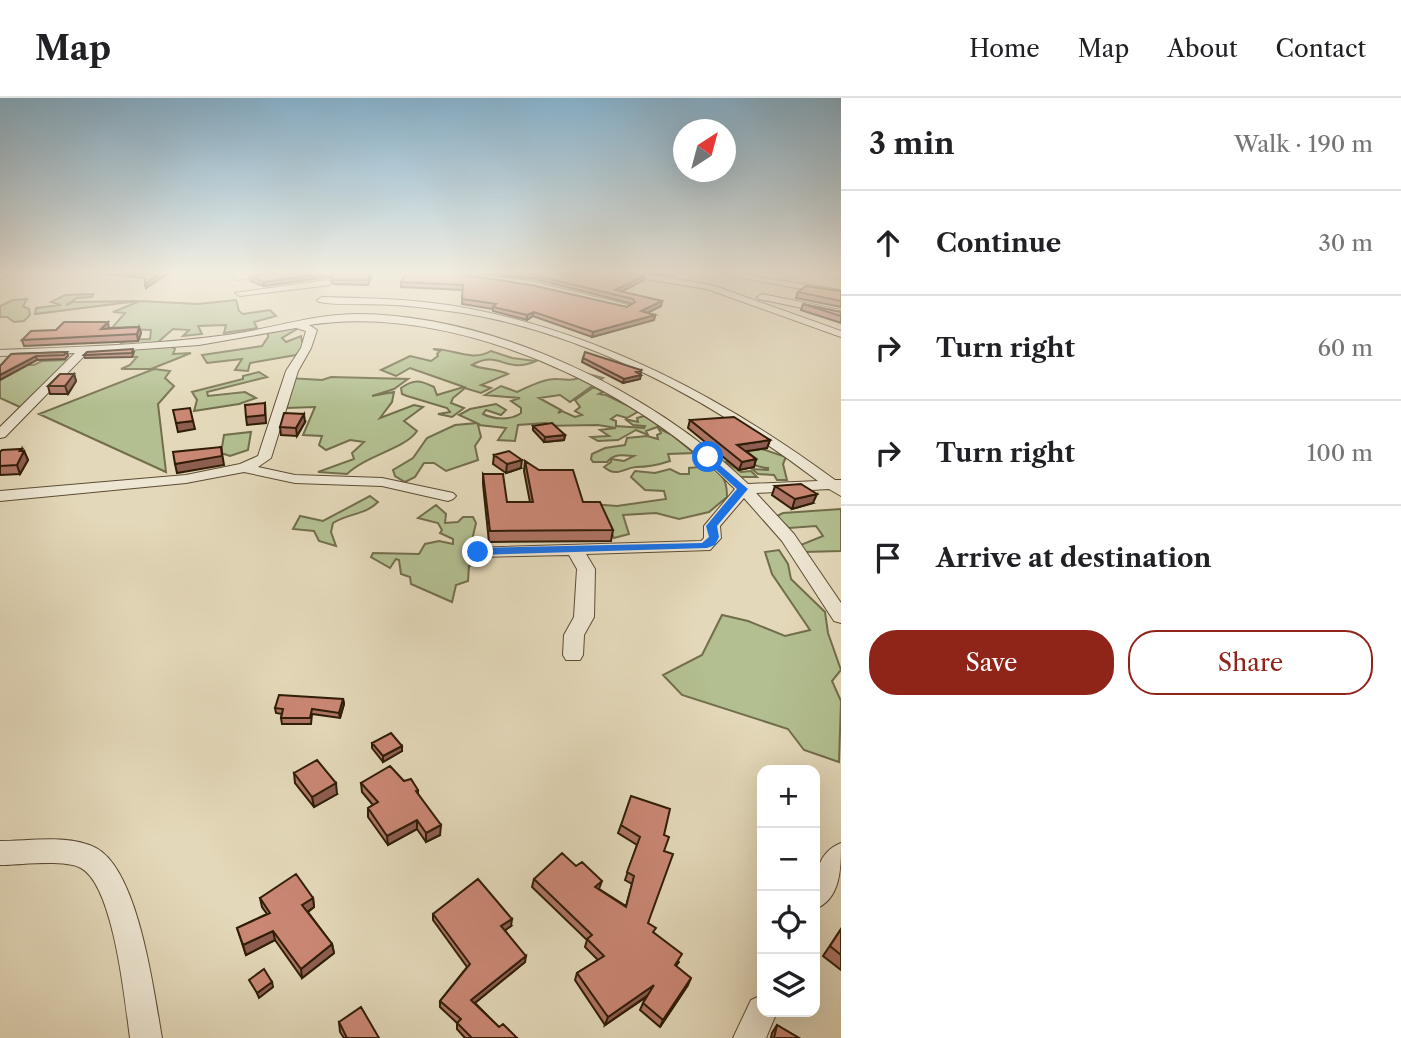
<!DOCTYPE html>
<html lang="en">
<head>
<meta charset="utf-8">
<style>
  :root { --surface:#fff; --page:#f2f2f2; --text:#202124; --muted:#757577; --line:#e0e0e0; --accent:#8f2418 }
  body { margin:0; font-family:"Libre Caslon Text",serif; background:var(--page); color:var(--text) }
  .controls { position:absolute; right:21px; bottom:21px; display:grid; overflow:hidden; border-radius:14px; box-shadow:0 7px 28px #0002 }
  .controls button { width:63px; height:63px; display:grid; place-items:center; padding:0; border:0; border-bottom:2px solid var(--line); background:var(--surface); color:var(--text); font:35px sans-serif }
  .compass { position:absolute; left:673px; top:21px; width:63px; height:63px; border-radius:50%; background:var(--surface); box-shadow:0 7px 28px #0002; rotate:36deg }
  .stop { position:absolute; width:21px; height:21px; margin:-16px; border:5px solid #1a73e8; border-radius:50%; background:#fff }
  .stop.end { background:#1a73e8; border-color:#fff; box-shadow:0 2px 7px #0008 }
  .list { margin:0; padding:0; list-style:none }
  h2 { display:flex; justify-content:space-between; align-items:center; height:91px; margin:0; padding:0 28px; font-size:30px }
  h2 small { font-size:23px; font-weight:400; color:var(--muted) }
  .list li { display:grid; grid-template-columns:46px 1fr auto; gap:21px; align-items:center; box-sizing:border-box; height:105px; padding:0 28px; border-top:2px solid var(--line) }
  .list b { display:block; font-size:26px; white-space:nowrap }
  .list em { font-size:23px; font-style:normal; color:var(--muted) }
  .actions { display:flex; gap:14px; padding:21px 28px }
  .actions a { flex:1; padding:16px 0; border:2px solid var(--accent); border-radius:28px; text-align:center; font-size:24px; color:var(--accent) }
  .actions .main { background:var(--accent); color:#fff }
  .icon { flex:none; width:38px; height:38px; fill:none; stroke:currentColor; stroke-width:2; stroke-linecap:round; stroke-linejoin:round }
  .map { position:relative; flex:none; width:841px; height:940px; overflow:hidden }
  header { display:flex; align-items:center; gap:42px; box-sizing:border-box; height:98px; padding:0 35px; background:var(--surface); border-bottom:2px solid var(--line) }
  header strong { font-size:33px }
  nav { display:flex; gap:38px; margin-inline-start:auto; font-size:24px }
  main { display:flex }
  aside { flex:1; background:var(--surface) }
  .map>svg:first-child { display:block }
  .green { fill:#b3bf90; stroke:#726e4c; stroke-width:2 }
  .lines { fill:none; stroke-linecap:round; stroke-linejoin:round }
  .street-casing { stroke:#5d4c34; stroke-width:2 }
  .street { fill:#ede6d2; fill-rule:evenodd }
  .wall { fill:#ae7464; stroke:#301d07; stroke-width:2 }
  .shaded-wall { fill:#8d5e51; stroke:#301d07; stroke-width:2 }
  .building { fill:#ca8774; stroke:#301d07; stroke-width:2 }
  .route { fill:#1a73e8 }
</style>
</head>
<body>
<header>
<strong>Map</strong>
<nav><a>Home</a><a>Map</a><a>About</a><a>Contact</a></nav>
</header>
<main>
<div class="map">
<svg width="841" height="940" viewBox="0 0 841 940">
  <rect width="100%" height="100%" fill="#e3d8b9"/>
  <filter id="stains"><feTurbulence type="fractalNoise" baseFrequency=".00286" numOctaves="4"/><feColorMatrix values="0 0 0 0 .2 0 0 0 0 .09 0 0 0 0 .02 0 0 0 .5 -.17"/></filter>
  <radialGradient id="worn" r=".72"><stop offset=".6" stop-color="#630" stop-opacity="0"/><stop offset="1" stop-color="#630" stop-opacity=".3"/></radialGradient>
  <!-- green -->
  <path class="green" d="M 93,196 L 92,199 L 77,200 L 66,207 L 73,204 L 138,203 L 35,216 L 36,210 L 61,207 L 51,204 L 65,197 Z
    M 27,201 L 23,208 L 29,211 L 30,217 L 24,223 L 14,224 L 7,219 L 0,219 L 0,208 L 13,202 Z
    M 236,202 L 239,213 L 243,216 L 270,212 L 276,218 L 254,224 L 257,230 L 224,235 L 226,227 L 198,228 L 202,236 L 183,238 L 189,232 L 173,231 L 157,245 L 167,246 L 175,251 L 173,256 L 191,255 L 151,271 L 121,271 L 130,267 L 137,259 L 112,258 C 118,240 133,242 150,241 L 151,232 L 92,230 L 112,230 L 125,215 L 113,214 L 140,203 L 198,206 Z
    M 302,228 L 282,240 L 286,244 L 301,238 L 303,248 L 296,257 L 250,265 L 248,273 L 235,272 L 242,261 L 207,265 L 202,257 L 262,248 L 268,239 L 268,233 Z
    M 433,251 C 454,251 472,264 491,253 L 512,260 L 536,263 C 504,277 501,251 472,267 C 483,272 496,270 508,276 L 481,287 L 491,290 L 481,295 L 465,290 L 453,300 L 451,305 L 464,310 L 452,319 L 438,316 L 450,314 L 447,310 L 407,298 L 402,296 L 401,290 C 414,281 420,282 434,289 L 437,297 L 464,289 L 410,270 L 396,278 L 381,272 L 410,258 L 431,263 L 438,258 L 437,256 L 440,253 Z
    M 71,262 L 22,310 L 0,300 L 0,267 L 34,267 L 42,263 Z
    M 154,271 L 170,273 L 165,280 L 174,288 L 158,306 L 166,374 L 39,316 Z
    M 259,274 L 267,279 L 207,294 L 208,298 L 245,294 L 256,300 L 239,306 L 194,313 L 197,302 L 192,294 L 243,281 L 243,278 Z
    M 584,275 L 603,280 L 570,304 L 560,297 L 539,300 L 561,312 L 558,315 L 562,313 L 575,319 L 582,317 L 575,313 L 580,309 L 575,302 L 594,289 L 603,294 L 599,296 L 606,297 L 639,313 L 627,320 L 617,317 L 611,321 L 616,323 L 616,328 L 644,330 L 645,328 L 633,327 L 625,321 L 638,324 L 637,320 L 644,318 L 660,328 L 646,333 L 648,337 L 636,332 L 618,342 L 598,343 L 591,339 L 609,338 L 600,332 L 616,330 L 598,327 L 541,328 L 545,325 L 518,327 L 515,343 L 498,342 L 506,330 L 478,327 L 481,339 L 475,348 L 478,362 L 446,373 L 434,365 L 424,365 L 415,379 L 405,384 L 395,378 L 393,372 L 413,360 L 427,340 L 455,327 L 477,325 L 459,317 L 470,311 L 496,306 L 506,312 L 501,317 L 486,312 L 483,316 C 493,321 510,323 521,315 L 521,310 L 511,303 L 520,300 L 485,297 L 501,288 L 517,294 C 527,289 546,280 557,281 C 569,281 575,285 584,275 Z
    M 331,279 L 408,281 L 394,291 L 372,298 L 394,294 L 392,304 L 380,320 L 414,307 L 423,309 L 404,323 L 417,333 C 405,351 367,357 347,376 L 318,374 L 354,361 L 352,355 L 364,344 L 350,342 L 326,352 L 319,347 L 322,338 L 303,337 L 315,309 L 287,310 L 289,280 L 322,282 Z
    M 658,330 L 672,337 L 694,355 L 668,356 L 670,363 C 658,367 648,369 636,369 C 623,370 617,380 604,369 L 611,364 L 611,361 L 624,363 L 634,358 C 623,357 615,355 607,364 L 593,364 L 591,361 L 592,356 L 605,350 L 625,347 L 627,340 L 647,338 L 658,341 L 657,337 L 661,335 Z
    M 251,334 L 248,352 L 230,358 L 221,355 L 224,337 Z
    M 762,351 L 786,359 L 783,366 L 787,382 L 777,382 L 774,377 L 758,376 L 752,371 L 768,372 L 768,370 C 752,370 743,357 726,364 L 741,374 L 751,373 L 757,379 L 735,379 L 715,358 C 731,352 746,355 762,351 Z
    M 711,368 C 724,377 727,384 727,399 L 709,414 L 679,421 L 656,415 L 623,417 L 629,436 L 614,440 L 601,415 L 591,406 L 617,408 L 666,401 L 664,393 L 645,392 L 631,379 L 635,373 L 655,375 L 670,371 L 680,376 L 689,376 L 689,370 Z
    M 370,398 L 378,404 C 365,417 349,415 333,425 L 331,434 L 336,448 L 319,443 L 314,433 L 293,431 L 300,418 L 323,423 Z
    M 436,407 L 446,416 L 445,425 L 458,424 L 463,419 L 473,419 L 476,425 L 469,455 L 479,461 L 479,465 L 469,468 L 468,483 L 456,487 L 452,504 L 411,486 L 410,479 L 401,476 L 399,462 L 396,461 L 390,470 L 371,459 L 373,455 L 419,456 L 425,446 L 439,443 L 453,446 L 453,441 L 440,435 L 442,432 L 438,425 L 418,420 Z
    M 841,411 L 841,453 L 804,454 L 798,448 L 823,438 L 816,428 L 789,430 L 775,419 L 783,415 Z
    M 779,452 L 788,466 L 791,481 L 825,514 L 828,535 L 841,572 L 832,583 L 841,603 L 839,664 L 804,652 L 788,631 L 682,597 L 663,577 L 702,557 L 722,517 L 748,523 L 785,538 L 810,532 L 772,476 L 765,454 Z"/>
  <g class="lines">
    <!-- street casing -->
    <g class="street-casing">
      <path id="street" d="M 0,176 L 10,176 L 0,181 Z
        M 245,176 L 276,176 L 237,182 L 233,179 Z
        M 449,176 L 471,176 L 531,183 L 632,208 L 627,211 L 531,189 Z
        M 643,176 L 712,187 L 841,233 L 841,239 L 707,191 L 646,181 Z
        M 720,176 L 738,176 L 841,192 L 841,198 Z
        M 821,176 L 841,176 L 841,181 Z
        M 327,182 L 330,183 L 330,187 L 240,198 L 235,195 Z
        M 762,196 L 841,212 L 841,218 L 759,201 L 757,199 Z
        M 322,199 C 370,200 418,201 466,210 C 603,236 723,300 835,382 L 841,382 L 841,398 L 829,391 L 756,395 L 794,436 L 841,505 L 841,525 L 834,523 L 782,443 L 744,400 L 720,428 L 721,440 L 710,452 L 586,456 L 595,471 L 594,519 L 584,537 L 583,557 L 580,562 L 566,562 L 563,557 L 564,537 L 574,519 L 577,471 L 569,457 L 477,459 L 471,458 L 468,454 L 471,450 L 701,443 L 704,440 L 704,428 L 735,391 C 635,289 453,204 309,227 L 317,232 L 311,250 L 298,273 L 271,360 L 258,369 L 295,377 L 382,380 L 453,395 L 456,398 L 453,401 L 448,403 L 382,388 L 295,385 L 244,374 L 186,385 L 0,403 L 0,393 L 186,377 L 240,366 L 258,358 L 286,273 L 301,250 L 306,233 L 296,230 L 199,247 L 87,255 L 5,339 L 0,340 L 0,329 L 75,255 L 0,258 L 0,252 C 76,249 152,247 227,237 C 270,231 314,216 358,216 C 493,217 651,292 748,386 L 818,383 C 713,304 593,237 463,215 C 440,212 416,208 394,207 C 369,205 343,208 319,204 L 317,202 Z
        M 0,743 C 30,743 69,736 96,750 C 139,773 154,895 162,940 L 130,940 C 125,904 114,788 81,770 C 64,761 21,767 0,767 Z
        M 841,745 C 841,770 841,801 815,811 C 815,786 813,756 841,745 Z
        M 762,897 L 762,914 L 777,914 L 766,940 L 733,940 L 751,902 Z"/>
    </g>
    <!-- street -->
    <use href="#street" class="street"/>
  </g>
  <!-- wall -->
  <path class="wall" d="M 106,176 L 167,176 L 146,190 L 145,180 Z
    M 266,176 L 372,176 L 368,187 L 333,186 L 332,181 L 327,179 L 264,188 L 250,183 L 249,178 Z
    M 406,176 L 627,209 L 633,206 L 532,180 L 477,176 L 644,176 L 644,182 L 621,194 L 662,203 L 661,208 L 647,215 L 655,217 L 654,222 L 592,239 L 533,218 L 527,222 L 493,213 L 493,211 L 462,206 L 463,192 L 401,189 L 401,184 Z
    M 656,176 L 674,176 L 672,178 Z
    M 841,193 L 841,209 L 796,200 L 798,194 Z
    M 803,206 L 841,214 L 841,225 L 801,212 Z
    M 139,229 L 141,235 L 138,243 L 24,248 L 22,242 L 109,230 Z
    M 67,254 L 68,258 L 65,261 L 37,262 L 11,256 Z
    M 134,254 L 132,259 L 85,260 L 84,257 Z
    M 583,260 L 640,276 L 641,277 L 640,281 L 623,285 L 582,264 Z
    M 74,276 L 76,283 L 68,296 L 50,296 L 48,288 Z
    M 690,322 L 770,342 L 767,350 L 746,353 L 756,361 L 754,369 L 739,372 L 688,330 Z
    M 305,324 L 297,338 L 281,337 L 280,329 Z
    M 533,328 L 565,337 L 564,342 L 544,344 L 533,332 Z
    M 24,353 L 28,362 L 20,376 L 0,377 L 0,354 Z
    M 494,357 L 521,370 L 506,375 L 493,366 Z
    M 525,363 L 583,404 L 613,432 L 611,443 L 489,444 L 483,386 L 483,376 L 507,404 L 530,404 L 524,373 Z
    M 775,388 L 813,405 L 792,411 L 772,397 Z
    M 343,601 L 344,606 L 340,620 L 312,616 L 311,626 L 282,626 L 281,620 L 282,616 L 276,615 L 275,610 Z
    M 372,645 L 402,648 L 402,653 L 383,664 L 372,650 Z
    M 294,675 L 337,696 L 314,709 L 295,685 Z
    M 404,683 L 418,692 L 418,696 L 440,737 L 426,744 L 417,731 L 388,747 L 368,719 L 368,710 L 373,707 L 362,694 L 361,685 Z
    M 621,727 L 664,737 L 664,753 L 648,825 L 654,835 L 679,864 L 676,868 L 688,887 L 660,929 L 640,912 L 643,905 L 648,898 L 605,927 L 575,882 L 577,875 L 598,862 L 585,849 L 587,842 L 532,789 L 534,781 L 599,791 L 626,808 L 632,786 L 625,782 L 637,747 L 618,735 Z
    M 260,800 L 313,800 L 314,809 L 308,814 L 332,846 L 334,855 L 302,880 L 275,842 L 246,857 L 237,830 L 267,816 L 262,809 Z
    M 433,816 L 511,828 L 505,832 L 525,864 L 475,905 L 499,929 L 517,940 L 465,940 L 457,931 L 457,925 L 440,909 L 440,903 L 467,869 L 433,822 Z
    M 841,831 L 841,872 L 823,858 Z
    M 339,924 L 379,940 L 344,940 L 340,934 Z
    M 777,927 L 799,940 L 771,940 L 772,935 Z"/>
  <!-- shaded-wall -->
  <path class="shaded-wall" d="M 159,176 L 167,176 L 146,190 L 145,186 Z
    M 321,176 L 326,176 L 327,179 L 264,188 L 264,184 Z
    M 644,178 L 644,182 L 614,197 L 615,192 Z
    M 662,203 L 661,208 L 641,218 L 641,213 Z
    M 534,214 L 533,218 L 527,222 L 527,217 Z
    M 655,217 L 654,222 L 592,239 L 593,234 Z
    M 108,224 L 109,231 L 101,231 Z
    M 139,229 L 141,235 L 138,243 L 137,236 Z
    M 36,258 L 37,262 L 0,282 L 0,277 Z
    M 641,272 L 640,281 L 623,285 L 624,281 Z
    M 74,276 L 76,283 L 68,296 L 65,288 Z
    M 265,305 L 266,325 L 247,327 L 246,319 Z
    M 304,316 L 305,324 L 297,338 L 296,330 Z
    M 193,323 L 195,331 L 178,334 L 176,325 Z
    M 565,337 L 564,342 L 544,344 L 545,339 Z
    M 770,342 L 767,350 L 734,355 L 737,347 Z
    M 221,349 L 224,367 L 177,375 L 175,366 Z
    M 22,351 L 23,355 L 24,353 L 28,362 L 20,376 L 17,367 Z
    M 756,361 L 754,369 L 739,372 L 742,364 Z
    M 522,362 L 521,370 L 506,375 L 507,366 Z
    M 817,396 L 813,405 L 792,411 L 795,401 Z
    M 343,601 L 344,606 L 340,620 L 339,615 Z
    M 402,648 L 402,653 L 383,664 L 383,658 Z
    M 336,685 L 337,696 L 314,709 L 312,699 Z
    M 417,722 L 417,731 L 388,747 L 387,738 Z
    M 441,727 L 440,737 L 426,744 L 426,735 Z
    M 602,783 L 599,791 L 593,797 L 595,789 Z
    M 313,800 L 314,809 L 304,816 L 302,807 Z
    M 512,821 L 511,828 L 501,835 L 501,828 Z
    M 273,833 L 275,842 L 246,857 L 243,847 Z
    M 332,846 L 334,855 L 302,880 L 301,871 Z
    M 526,858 L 525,864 L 471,908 L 471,902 Z
    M 691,880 L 688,887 L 660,929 L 663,922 Z
    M 272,884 L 273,889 L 259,900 L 257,895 Z
    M 654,887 L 651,895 L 605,927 L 608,919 Z"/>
  <!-- building -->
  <path class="building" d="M 145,176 L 159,176 L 145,186 Z
    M 266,176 L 321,176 L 264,184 L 249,178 Z
    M 328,176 L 370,176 L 368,182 L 332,182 L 332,177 Z
    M 406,176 L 459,176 L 531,187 L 627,209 L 635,204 L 633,201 L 529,176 L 644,176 L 644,178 L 615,192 L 662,203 L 641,213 L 655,217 L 593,234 L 534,214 L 527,217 L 493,209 L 496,206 L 462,201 L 463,187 L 401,184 Z
    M 806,188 L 841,193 L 841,203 L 798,194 Z
    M 803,206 L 841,214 L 841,218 Z
    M 64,224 L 108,224 L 101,231 L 139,229 L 137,236 L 22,242 L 31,233 L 56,232 Z
    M 133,251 L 132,255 L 84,257 L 87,254 Z
    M 67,254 L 64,257 L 36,258 L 0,277 L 0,268 L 11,256 Z
    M 585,254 L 641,272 L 636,274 L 641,277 L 624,281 L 583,260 Z
    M 60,276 L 74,276 L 65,288 L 48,288 Z
    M 265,305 L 265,317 L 246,319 L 245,307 Z
    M 190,310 L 193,323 L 176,325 L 173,312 Z
    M 284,315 L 304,316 L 296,330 L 280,329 Z
    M 734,319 L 770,342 L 737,347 L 756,361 L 742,364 L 690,322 Z
    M 552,325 L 565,337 L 545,339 L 533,328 Z
    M 221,349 L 222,358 L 175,366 L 173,354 Z
    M 22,351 L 20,353 L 24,353 L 17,367 L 0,368 L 0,354 L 2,352 Z
    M 509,353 L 522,362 L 507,366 L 494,357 Z
    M 525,363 L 539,372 L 573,372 L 583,404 L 600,404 L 613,432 L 490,433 L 483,376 L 503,376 L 507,404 L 533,404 Z
    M 801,386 L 817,396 L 795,401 L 775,388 Z
    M 279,597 L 343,601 L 339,615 L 312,611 L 310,620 L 281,620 L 283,611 L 275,610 Z
    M 391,635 L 402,648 L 383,658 L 372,645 Z
    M 317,662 L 336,685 L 312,699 L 294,675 Z
    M 390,668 L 404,683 L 411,681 L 418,692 L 416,693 L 441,727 L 426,735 L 417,722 L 387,738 L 368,710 L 378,704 L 361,685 Z
    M 631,698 L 670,711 L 664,737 L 669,739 L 664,753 L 673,756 L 648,825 L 656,830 L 653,834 L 682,856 L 675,867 L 691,880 L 663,922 L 643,905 L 654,887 L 608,919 L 577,875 L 604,858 L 587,841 L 592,837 L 534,781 L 562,755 L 576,768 L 582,764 L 602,783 L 595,789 L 626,809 L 634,778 L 627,774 L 640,739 L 621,727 Z
    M 296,776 L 313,800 L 302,807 L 332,846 L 301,871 L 273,833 L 243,847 L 237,830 L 270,815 L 260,800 Z
    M 478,781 L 512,821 L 501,828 L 526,858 L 471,902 L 499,929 L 503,926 L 517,940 L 472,940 L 457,925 L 461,921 L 440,903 L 470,866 L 433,816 Z
    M 841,831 L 841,857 L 830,848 Z
    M 264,871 L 272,884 L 257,895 L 249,882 Z
    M 361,909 L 379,940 L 347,940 L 339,924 Z
    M 777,927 L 799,940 L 774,940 Z"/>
  <!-- sky -->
  <linearGradient id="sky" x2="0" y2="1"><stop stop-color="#87b6d4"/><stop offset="0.57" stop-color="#f2ede0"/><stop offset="1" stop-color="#f2ede0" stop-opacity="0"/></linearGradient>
  <rect width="841" height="307" fill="url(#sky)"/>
  <!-- route -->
  <path class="route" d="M 708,357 L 748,391 L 717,428 L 719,439 L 715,447 L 707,450 L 478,457 L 472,454 L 478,450 L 702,445 L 709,439 L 706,428 L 737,391 L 704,361 L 703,359 Z"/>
  <rect width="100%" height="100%" filter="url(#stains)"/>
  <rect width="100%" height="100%" fill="url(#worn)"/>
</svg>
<div class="controls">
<button>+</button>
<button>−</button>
<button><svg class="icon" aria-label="locate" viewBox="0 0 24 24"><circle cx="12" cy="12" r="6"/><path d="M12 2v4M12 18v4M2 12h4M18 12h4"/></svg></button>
<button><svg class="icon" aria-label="layers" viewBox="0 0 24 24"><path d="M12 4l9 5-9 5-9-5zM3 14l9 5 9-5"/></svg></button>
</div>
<svg class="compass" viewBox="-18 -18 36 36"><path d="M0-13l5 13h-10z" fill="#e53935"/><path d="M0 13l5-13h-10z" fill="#757577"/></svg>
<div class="stop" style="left:708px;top:359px"></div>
<div class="stop end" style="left:478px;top:454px"></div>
</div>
<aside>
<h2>3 min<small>Walk · 190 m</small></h2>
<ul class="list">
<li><svg class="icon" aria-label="ahead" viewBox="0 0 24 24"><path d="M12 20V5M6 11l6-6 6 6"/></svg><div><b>Continue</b></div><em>30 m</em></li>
<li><svg class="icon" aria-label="right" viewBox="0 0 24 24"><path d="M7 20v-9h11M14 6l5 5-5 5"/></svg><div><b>Turn right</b></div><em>60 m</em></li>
<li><svg class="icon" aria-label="right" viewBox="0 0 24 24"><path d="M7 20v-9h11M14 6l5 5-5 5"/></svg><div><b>Turn right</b></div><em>100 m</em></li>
<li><svg class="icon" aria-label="arrive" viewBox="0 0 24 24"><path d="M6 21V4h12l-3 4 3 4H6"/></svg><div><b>Arrive at destination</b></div></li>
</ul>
<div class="actions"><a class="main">Save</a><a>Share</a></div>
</aside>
</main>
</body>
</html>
